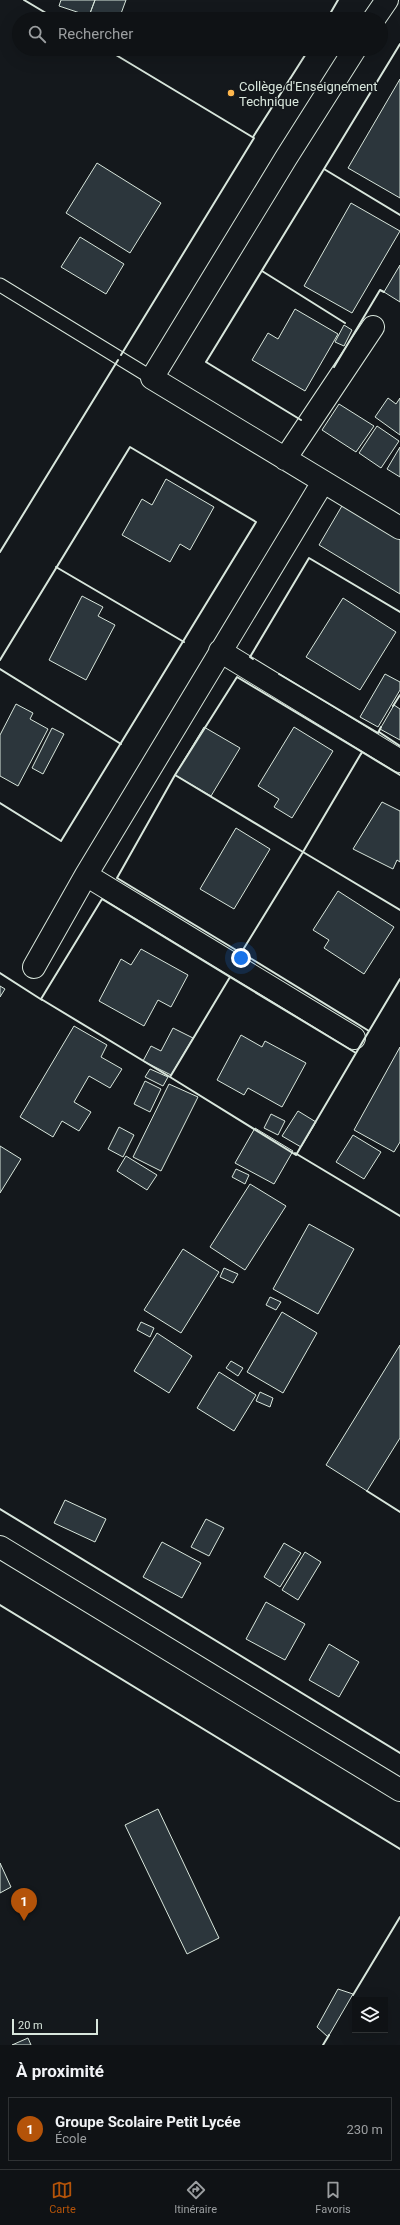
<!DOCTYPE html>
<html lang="fr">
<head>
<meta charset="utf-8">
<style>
  :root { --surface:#0f1215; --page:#181b1e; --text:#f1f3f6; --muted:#9b9ea0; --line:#2f3234; --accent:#b45309 }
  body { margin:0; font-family:Roboto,sans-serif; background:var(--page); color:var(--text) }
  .controls { position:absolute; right:12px; bottom:12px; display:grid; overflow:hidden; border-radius:0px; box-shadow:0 4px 16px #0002 }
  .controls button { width:36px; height:36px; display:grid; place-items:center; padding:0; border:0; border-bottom:1px solid var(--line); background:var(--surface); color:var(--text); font:20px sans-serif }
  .scale { position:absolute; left:12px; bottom:10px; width:86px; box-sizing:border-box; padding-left:4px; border:2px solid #d8e6dc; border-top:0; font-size:11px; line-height:14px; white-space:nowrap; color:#d8e6dc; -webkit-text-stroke:3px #14181c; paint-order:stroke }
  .you { position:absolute; left:241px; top:958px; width:14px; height:14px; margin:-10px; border:3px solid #fff; border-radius:50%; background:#1a73e8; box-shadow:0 0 0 6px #1a73e833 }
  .badge { display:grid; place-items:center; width:26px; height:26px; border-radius:50%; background:var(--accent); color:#fff; font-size:13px; font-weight:700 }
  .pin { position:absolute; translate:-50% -33px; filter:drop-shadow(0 1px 2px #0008) }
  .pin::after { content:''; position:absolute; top:21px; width:14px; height:12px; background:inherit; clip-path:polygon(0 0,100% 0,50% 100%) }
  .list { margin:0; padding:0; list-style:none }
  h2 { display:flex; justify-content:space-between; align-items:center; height:52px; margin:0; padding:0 16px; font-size:17px }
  h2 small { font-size:13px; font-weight:400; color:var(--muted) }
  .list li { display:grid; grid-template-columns:26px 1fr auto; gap:12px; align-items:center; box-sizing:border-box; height:64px; margin:0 8px 8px; padding:0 8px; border:1px solid var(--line); border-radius:0px }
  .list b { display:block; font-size:15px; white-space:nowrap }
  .list p { margin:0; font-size:13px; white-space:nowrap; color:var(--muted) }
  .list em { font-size:13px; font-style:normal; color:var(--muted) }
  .icon { flex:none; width:22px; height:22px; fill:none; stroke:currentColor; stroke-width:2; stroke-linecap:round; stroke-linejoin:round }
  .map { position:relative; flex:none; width:400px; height:2045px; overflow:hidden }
  .search { position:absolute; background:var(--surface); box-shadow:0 4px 16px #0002; left:12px; right:12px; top:12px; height:44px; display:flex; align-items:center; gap:10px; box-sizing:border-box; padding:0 14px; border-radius:22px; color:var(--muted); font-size:15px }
  .sheet { height:124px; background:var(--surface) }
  nav { display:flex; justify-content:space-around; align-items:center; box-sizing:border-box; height:56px; border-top:1px solid var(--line); background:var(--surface); font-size:11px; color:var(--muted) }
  nav a { display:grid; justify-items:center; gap:2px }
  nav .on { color:var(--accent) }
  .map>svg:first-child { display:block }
  .building { fill:#2c363c; stroke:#d8e6dc }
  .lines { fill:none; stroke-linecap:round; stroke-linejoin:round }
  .service-casing { stroke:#d8e6dc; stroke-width:15 }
  .minor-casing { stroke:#d8e6dc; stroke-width:24 }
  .service { stroke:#14181c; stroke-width:13 }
  .minor { stroke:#14181c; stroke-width:22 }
  .wall { stroke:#d8e6dc; stroke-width:2 }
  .poi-dot { fill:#ffb74d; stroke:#14181c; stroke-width:1.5 }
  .labels { text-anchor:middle; stroke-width:3; stroke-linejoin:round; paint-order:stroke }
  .poi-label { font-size:13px; fill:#d8e6dc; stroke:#14181c; text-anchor:start }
</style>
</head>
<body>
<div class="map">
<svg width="400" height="2045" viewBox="0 0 400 2045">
  <rect width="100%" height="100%" fill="#14181c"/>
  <!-- building -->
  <path class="building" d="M 61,0 L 95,0 L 89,16 L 59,6 Z
    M 95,0 L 126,0 L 119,19 L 98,19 L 89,16 Z
    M 400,79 L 400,198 L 348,168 Z
    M 97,163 L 161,203 L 130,253 L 66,213 Z
    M 351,203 L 400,231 L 352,313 L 304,286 Z
    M 80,237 L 124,264 L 106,294 L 61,267 Z
    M 400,265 L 400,302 L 384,292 Z
    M 295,309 L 338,334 L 305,391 L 252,360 L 268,333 L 278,339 Z
    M 344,325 L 352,330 L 344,346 L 335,342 Z
    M 388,398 L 396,404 L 400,398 L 400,435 L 375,417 Z
    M 339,404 L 374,426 L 356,452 L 322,430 Z
    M 377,426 L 399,441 L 381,468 L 359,453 Z
    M 400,447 L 400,477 L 387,469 Z
    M 166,479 L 214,507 L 190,550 L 180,544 L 170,562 L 122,535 L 142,499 L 152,505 Z
    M 346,499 L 400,533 L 400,594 L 319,545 Z
    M 82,596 L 103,607 L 98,616 L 115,625 L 86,680 L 49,660 Z
    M 343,598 L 396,632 L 360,690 L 306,657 Z
    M 385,674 L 400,682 L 400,690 L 378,727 L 360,717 Z
    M 16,704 L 33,713 L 30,719 L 48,729 L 18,786 L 0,776 L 0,735 Z
    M 394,705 L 400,709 L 400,740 L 380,729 Z
    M 204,727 L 240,748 L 211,796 L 175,775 Z
    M 294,727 L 333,751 L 292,818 L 274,807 L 279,799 L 258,786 Z
    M 52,728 L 64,734 L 43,774 L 32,768 Z
    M 382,802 L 400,811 L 400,862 L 397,860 L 393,869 L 353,849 Z
    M 236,828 L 270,849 L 234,909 L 200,889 Z
    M 338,891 L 394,927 L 364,974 L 324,948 L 329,940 L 313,930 Z
    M 141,949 L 188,975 L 171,1007 L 158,1000 L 144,1026 L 99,1001 L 121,959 L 131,965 Z
    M 0,986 L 5,989 L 0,997 Z
    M 74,1026 L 107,1045 L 101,1057 L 122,1069 L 110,1088 L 89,1076 L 74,1102 L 91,1112 L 79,1131 L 62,1121 L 53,1137 L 20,1117 Z
    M 173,1028 L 193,1038 L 171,1075 L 143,1061 L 151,1046 L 161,1051 Z
    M 241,1035 L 262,1047 L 265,1041 L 306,1063 L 282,1107 L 248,1088 L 244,1095 L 217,1080 Z
    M 400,1047 L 400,1142 L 394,1152 L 354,1130 Z
    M 150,1069 L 168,1077 L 163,1086 L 145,1077 Z
    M 145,1081 L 161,1089 L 150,1112 L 134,1104 Z
    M 169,1084 L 198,1097 L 161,1171 L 133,1157 Z
    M 298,1111 L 316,1122 L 301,1147 L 282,1136 Z
    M 271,1114 L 285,1121 L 278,1135 L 264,1128 Z
    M 119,1127 L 134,1135 L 123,1157 L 108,1149 Z
    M 255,1128 L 293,1151 L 274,1184 L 235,1163 Z
    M 353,1135 L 381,1152 L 364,1179 L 336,1162 Z
    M 0,1146 L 21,1159 L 0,1193 Z
    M 126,1156 L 157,1175 L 147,1190 L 117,1171 Z
    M 236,1169 L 249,1175 L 245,1184 L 232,1177 Z
    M 250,1184 L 286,1206 L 245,1270 L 210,1247 Z
    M 309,1224 L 354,1249 L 318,1314 L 273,1289 Z
    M 183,1249 L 219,1272 L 181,1333 L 144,1310 Z
    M 224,1268 L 238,1274 L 233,1283 L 220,1277 Z
    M 270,1297 L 281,1302 L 276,1310 L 266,1305 Z
    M 282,1312 L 317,1333 L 283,1393 L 247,1372 Z
    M 141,1322 L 154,1328 L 150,1337 L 137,1330 Z
    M 157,1333 L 192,1356 L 169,1393 L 134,1371 Z
    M 400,1345 L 400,1438 L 367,1491 L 326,1465 Z
    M 231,1361 L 243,1368 L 238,1376 L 226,1368 Z
    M 219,1372 L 256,1395 L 234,1431 L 197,1408 Z
    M 260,1392 L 273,1398 L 270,1407 L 256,1401 Z
    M 65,1500 L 106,1519 L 95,1542 L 54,1523 Z
    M 206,1519 L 224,1528 L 209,1556 L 191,1547 Z
    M 162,1542 L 201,1563 L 182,1598 L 143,1577 Z
    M 284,1543 L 301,1553 L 280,1587 L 264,1577 Z
    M 305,1552 L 321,1562 L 298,1600 L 282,1590 Z
    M 266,1602 L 305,1624 L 285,1660 L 246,1639 Z
    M 329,1644 L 359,1662 L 339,1697 L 309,1680 Z
    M 158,1809 L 219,1938 L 187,1954 L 125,1825 Z
    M 0,1863 L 11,1887 L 0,1893 Z
    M 338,1989 L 353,1994 L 328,2037 L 317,2027 Z
    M 28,2038 L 31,2045 L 12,2045 Z"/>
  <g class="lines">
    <!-- service casing -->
    <g class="service-casing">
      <path id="service" d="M 0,285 L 152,378"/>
    </g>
    <!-- minor casing -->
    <g class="minor-casing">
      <path id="minor" d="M 374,19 L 387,0
        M 355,49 L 286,158 L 152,378 L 400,528
        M 285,459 L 373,327
        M 220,651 L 400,761
        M 86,875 L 354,1038
        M 34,967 L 86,875 L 323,482
        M 0,1547 L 400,1790"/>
    </g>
    <!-- service -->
    <use href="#service" class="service"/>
    <!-- minor -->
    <use href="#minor" class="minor"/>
    <!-- wall -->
    <path class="wall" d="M 24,0 L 56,19
      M 327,19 L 338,0
      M 106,49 L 254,138 L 121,355
      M 253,137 L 309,49
      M 324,169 L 400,44
      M 262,271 L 345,323
      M 334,367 L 380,290 L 384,292
      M 301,420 L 206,362 L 324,169 L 400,215
      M 0,552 L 118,360
      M 56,567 L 184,642
      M 253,659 L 250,657 L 309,558 L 400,612
      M 0,660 L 130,447 L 256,522 L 61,841 L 0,803
      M 0,669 L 121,744
      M 279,674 L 378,733 L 381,727
      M 237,677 L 362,752 L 303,852 L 175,775 Z
      M 393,706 L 400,695
      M 379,732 L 400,746
      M 361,754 L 362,752 L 400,775
      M 175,775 L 303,852 L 241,953 L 117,878 Z
      M 303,852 L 400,910
      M 102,899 L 230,977 L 170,1077 L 41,999 Z
      M 242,953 L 369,1031 L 400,979
      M 0,973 L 42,1000
      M 230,977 L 356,1053 L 296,1155 L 170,1077 Z
      M 356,1053 L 369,1031
      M 295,1153 L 400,1216
      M 367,1491 L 400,1512
      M 0,1509 L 400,1753
      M 0,1605 L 400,1849
      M 353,1995 L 400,1917
      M 323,2045 L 329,2035"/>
  </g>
  <!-- markers -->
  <circle class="poi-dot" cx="231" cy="93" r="4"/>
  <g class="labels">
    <!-- poi labels -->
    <g class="poi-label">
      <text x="239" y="91">Collège d'Enseignement<tspan x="239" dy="15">Technique</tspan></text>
    </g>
  </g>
</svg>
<div class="controls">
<button><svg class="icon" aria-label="layers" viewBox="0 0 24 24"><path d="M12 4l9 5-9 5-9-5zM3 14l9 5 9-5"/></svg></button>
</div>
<div class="scale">20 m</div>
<div class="you"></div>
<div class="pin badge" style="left:24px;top:1921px">1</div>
<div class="search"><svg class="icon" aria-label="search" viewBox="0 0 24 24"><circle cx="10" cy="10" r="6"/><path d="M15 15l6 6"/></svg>Rechercher</div>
</div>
<section class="sheet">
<h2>À proximité<small></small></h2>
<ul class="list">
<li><span class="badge">1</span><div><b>Groupe Scolaire Petit Lycée</b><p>École</p></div><em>230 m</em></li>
</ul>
</section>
<nav>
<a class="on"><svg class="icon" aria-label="map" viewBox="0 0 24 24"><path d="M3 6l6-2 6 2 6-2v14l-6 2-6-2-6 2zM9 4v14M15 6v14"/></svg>Carte</a>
<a><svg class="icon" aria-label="directions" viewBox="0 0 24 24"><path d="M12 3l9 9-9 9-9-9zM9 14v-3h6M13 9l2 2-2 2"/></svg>Itinéraire</a>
<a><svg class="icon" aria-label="saved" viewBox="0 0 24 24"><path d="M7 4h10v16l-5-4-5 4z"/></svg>Favoris</a>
</nav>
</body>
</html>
